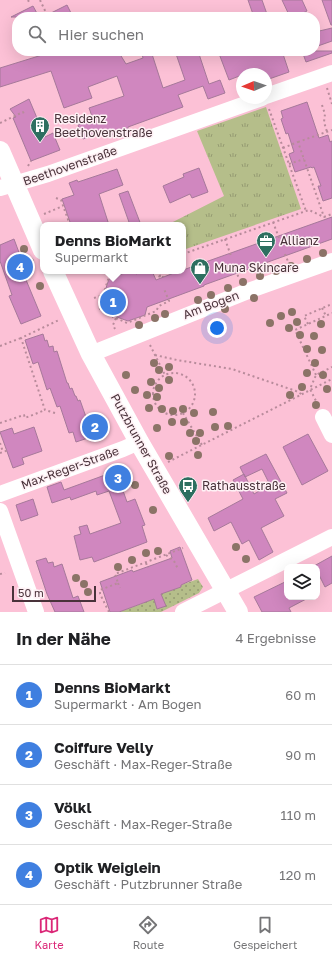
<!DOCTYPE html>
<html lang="de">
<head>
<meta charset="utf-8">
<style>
  :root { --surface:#fff; --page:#f6f6f6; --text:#202124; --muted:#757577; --line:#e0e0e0; --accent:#db2777 }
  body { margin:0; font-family:"Golos Text",sans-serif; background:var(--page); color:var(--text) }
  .controls { position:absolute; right:12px; bottom:12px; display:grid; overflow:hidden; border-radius:8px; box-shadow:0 4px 16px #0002 }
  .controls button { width:36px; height:36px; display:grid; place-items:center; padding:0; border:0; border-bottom:1px solid var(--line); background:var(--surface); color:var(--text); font:20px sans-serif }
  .compass { position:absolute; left:236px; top:68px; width:36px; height:36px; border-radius:50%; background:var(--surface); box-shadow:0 4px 16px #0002; rotate:268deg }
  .scale { position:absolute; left:12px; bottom:10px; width:84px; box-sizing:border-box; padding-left:4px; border:2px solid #49323a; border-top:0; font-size:11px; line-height:14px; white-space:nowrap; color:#49323a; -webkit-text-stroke:3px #fef1f5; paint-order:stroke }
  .you { position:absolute; left:217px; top:328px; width:14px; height:14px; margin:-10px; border:3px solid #fff; border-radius:50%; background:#1a73e8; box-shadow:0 0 0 6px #1a73e833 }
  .badge { display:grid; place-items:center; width:26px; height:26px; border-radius:50%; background:var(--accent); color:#fff; font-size:13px; font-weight:700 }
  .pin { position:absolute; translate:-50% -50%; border:2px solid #fff; box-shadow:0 1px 4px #0006 }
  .popup { position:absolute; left:40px; top:222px; width:146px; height:52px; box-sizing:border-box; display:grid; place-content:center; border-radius:8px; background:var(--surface); filter:drop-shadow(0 1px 3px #0005); font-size:13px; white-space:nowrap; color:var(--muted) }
  .popup b { font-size:15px; color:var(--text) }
  .popup::after { content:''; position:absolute; left:50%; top:100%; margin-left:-8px; border:8px solid transparent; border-top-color:var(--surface) }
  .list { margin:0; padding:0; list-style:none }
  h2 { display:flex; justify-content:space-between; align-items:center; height:52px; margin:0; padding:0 16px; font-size:17px }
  h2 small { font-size:13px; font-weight:400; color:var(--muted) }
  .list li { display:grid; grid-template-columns:26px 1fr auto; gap:12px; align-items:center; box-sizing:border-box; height:60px; padding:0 16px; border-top:1px solid var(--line) }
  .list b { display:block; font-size:15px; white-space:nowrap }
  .list p { margin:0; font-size:13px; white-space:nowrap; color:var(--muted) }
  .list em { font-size:13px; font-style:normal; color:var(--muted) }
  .icon { flex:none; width:22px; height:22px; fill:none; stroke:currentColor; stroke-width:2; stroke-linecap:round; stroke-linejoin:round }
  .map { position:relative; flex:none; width:332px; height:612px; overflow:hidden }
  .search { position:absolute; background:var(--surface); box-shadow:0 4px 16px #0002; left:12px; right:12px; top:12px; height:44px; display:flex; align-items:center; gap:10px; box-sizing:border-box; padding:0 14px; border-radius:16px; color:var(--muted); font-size:15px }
  .sheet { height:292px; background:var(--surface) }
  nav { display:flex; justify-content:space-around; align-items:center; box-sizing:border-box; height:56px; border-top:1px solid var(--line); background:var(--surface); font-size:11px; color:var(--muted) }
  nav a { display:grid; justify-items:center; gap:2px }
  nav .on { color:var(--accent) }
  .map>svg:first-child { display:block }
  .grass { fill:url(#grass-tufts) }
  .garden { fill:url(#garden-dots) }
  .building { fill:#d087bf; stroke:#a6799a }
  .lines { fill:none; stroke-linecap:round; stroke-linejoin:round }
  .path { stroke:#b88b9b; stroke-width:2; stroke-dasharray:2 3; stroke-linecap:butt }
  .minor { stroke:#fff; stroke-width:16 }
  .major { stroke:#fff; stroke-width:20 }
  .tree { fill:#8b7367 }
  .labels { text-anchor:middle; stroke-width:3; stroke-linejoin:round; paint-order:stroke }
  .poi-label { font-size:12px; fill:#49323a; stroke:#fef1f5; text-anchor:start }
  .street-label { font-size:12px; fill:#49323a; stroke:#fef1f5 }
</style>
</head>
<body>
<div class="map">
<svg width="332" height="612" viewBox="0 0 332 612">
  <defs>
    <pattern id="grass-tufts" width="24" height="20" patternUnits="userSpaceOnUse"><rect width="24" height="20" fill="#b5be8a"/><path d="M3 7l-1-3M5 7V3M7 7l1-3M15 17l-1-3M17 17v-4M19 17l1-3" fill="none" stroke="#959b72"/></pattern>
    <pattern id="garden-dots" width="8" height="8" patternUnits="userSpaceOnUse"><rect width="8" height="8" fill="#b5be8a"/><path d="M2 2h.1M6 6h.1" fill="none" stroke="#959b72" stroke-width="1.8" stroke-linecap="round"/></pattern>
  </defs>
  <rect width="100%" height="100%" fill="#fcc1d6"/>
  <!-- grass -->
  <path class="grass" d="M 266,107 L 301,209 L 183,250 L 183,225 L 167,225 L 224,196 L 197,131 Z"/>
  <!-- garden -->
  <path class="garden" d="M 198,579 L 203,587 L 199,593 L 161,612 L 119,612 L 144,603 L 142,596 L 181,587 L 181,585 Z"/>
  <!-- building -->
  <path class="building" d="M 248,0 L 262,0 L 268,17 L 254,17 Z
    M 282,0 L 302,0 L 307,11 L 295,17 L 290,17 Z
    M 322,0 L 332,0 L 332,25 L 331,25 Z
    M 67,5 L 73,17 L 43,17 Z
    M 33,6 L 39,17 L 11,17 Z
    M 332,28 L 332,41 L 315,47 L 315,32 Z
    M 55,51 L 118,51 L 126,64 L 143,58 L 142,54 L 151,51 L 163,88 L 185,80 L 175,51 L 198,51 L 209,84 L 220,80 L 225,93 L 208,99 L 203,86 L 178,95 L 183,107 L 128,127 L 128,129 L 112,135 L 110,129 L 83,139 L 78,125 L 93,119 L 89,108 L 124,96 L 117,76 L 88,87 L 92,98 L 64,108 L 51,71 L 0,87 L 0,68 Z
    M 218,51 L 282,51 L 289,72 L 269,79 L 267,74 L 242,74 L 242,75 L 229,80 Z
    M 302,51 L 332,51 L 332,53 L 306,62 Z
    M 29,99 L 45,137 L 53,133 L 60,150 L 31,161 L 13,118 L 16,117 L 10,109 Z
    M 307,102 L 319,138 L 328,135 L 330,142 L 332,141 L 332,198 L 323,201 L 318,186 L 321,186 L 314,167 L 312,168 L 311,167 L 295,172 L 289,154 L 294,152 L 288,133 L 286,134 L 281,119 L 283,118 L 281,111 Z
    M 199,168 L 208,192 L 192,198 L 190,194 L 170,203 L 163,186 L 184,177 L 183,174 Z
    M 117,169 L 123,185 L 99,194 L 109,225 L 71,225 L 62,199 L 74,195 L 69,183 L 77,180 L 78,182 Z
    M 128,191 L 141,225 L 130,225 L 119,194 Z
    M 332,217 L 332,239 L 204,285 L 204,286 L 147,307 L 145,315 L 128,321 L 114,316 L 104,294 L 109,279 L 129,271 L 134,271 L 136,274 L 144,271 L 152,271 L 156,280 L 179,271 L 183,271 L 183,270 Z
    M 14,239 L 27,274 L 24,275 L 41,316 L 21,324 L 9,296 L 12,295 L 0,261 L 0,245 Z
    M 43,334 L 45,341 L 47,340 L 49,347 L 53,346 L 54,352 L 57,351 L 67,383 L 68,383 L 70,389 L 72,388 L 75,396 L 76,396 L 78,401 L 80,400 L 86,417 L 96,414 L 102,431 L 96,433 L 97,435 L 76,442 L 73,432 L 69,433 L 60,406 L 57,407 L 50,388 L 47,390 L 38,362 L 33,364 L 25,340 Z
    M 34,427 L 42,451 L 22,458 L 24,464 L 13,468 L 0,432 L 12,428 L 14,434 Z
    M 308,434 L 328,471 L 302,485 L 283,447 Z
    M 266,454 L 287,493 L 275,499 L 284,516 L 261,528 L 273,552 L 259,560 L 249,540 L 242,544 L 231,522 L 214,531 L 208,518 L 243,499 L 233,480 L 244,474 L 254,494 L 270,485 L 262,469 L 245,477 L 240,467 Z
    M 116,471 L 127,502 L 135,499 L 145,525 L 142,526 L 147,542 L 94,562 L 92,557 L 80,560 L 74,536 L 81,534 L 79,527 L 87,525 L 90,534 L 121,523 L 109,491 L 97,495 L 96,491 L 71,500 L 70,497 L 52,503 L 47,487 L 61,482 L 64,490 Z
    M 33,499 L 38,515 L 21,521 L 16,505 Z
    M 180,547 L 192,580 L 181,585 L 181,587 L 161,594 L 166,606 L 157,609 L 154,599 L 119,612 L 110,612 L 100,582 L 132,570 L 133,572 L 172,558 L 170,551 Z
    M 332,556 L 332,583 L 325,587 L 317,571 L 317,567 L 314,566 Z
    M 46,558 L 48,563 L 53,562 L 54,567 L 62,564 L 73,598 L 78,596 L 84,612 L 55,612 L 47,594 L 36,561 Z
    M 287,581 L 287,597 L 310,597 L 289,608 L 291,612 L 262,612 L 254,597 Z"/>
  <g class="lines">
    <!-- path -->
    <path class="path" d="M 28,0 L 29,2
      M 40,0 L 48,17
      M 327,88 L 332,104
      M 322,105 L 325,114 L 324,122 L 327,132
      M 269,109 L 306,211
      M 81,122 L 95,117
      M 0,123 L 23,112 L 24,114
      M 298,142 L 332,130
      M 283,148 L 298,142 L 324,217
      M 289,164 L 304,159
      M 28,166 L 31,161
      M 56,198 L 61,200 L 70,225
      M 44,214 L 63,206
      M 273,222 L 279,238
      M 225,239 L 231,256
      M 183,254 L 309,210 L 324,217 L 332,214
      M 285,254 L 289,264
      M 236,270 L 239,279
      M 157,271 L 160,278
      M 108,274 L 109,277 L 103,295 L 108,306
      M 159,276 L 163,275 L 163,277
      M 94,298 L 103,295
      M 322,308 L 326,316
      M 99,309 L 108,306 L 113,317 L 116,318 L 113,325 L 115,329
      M 116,318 L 127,323 L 156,311 L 159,306 L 169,301 L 164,289
      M 308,324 L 304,316 L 332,304
      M 150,345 L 165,375
      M 0,346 L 21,338
      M 155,355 L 177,360 L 232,369 L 296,391 L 303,395
      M153 394a21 21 0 1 1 42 0a21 21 0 1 1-42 0Z
      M 316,375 L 295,330 L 332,313
      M 318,405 L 310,389 L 316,375 L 332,367
      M 55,413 L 45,410 L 21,338 L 59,320
      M 183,413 L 202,445
      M 0,423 L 24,415 L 25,418 L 45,410
      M 0,443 L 3,452
      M 0,453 L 9,450
      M 168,462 L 332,379
      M 166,555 L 174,561 L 178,569
      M 146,563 L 148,568
      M 0,574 L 5,573
      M 118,583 L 120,588
      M 109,612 L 100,594 L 100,590 L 118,583 L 115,574 L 183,548"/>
    <!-- minor -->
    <path class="minor" d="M 266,96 L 332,73
      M 0,188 L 48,174 L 262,98
      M 91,354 L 248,291 L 332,261
      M 323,417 L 332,435
      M 0,494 L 123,449 L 139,442
      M 0,511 L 36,612
      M 183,612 L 332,537"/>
    <!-- major -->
    <path class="major" d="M 0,151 L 43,250
      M 53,271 L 91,354 L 139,442 L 238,612"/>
  </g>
  <!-- trees -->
  <g class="tree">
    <circle cx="24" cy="249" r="4"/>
    <circle cx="323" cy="253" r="4"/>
    <circle cx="307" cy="259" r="4"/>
    <circle cx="30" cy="262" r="4"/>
    <circle cx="291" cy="266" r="4"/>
    <circle cx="276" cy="271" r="4"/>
    <circle cx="260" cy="276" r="4"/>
    <circle cx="243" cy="282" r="4"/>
    <circle cx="40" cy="286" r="4"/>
    <circle cx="228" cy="288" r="4"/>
    <circle cx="211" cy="295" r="4"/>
    <circle cx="254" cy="298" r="4"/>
    <circle cx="198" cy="300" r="4"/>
    <circle cx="225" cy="309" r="4"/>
    <circle cx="292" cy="312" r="4"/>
    <circle cx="165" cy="314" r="4"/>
    <circle cx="281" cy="316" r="4"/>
    <circle cx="155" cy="318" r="4"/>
    <circle cx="297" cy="322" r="4"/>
    <circle cx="270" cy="323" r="4"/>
    <circle cx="321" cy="324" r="4"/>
    <circle cx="139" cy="325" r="4"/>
    <circle cx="289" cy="328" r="4"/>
    <circle cx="300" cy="335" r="4"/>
    <circle cx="314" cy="336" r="4"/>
    <circle cx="307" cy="349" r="4"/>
    <circle cx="322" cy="350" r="4"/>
    <circle cx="154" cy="363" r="4"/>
    <circle cx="315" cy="363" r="4"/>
    <circle cx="169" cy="367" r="4"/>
    <circle cx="159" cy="370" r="4"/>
    <circle cx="307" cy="373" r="4"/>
    <circle cx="126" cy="375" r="4"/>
    <circle cx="323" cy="375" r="4"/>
    <circle cx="169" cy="380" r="4"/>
    <circle cx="151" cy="382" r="4"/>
    <circle cx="302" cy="387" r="4"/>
    <circle cx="159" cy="388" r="4"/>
    <circle cx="327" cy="389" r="4"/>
    <circle cx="135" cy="390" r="4"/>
    <circle cx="147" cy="395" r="4"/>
    <circle cx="290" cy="395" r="4"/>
    <circle cx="157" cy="397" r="4"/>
    <circle cx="316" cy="405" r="4"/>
    <circle cx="149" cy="408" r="4"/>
    <circle cx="162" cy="409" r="4"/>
    <circle cx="183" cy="409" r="4"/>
    <circle cx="173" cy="411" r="4"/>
    <circle cx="213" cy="412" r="4"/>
    <circle cx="194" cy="413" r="4"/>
    <circle cx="172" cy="422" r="4"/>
    <circle cx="184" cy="422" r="4"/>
    <circle cx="228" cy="426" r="4"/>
    <circle cx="215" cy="427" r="4"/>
    <circle cx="157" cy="428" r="4"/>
    <circle cx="190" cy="433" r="4"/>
    <circle cx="200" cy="433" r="4"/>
    <circle cx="196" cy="441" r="4"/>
    <circle cx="198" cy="455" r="4"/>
    <circle cx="169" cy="456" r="4"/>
    <circle cx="135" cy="485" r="4"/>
    <circle cx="153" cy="510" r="4"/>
    <circle cx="236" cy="547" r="4"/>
    <circle cx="158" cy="551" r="4"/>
    <circle cx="146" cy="553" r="4"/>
    <circle cx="246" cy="559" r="4"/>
    <circle cx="132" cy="560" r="4"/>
    <circle cx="118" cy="567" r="4"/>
    <circle cx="76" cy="578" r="4"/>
    <circle cx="84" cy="584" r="4"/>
    <circle cx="88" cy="592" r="4"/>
  </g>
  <!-- icons -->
  <defs>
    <g id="building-pin" transform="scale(1)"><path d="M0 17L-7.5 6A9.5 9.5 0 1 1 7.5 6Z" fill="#2d6f60" stroke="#fef1f5"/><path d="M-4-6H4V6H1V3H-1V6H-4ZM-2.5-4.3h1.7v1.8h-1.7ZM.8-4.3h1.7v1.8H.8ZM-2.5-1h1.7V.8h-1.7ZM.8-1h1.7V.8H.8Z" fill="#fff"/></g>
    <g id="office-pin" transform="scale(1)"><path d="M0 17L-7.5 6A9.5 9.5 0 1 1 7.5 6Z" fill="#2d6f60" stroke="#fef1f5"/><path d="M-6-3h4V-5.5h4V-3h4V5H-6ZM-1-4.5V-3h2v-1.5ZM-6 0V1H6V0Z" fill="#fff"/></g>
    <g id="shop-pin" transform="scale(1)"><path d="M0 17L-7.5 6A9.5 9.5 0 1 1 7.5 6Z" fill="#2d6f60" stroke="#fef1f5"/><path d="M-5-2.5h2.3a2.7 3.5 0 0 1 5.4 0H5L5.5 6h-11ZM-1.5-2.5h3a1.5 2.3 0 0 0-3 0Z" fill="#fff"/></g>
    <g id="bus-pin" transform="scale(1)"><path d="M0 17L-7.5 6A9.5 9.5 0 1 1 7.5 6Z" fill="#2d6f60" stroke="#fef1f5"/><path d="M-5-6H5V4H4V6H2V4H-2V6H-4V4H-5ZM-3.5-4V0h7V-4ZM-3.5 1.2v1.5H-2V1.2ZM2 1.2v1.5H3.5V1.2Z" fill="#fff"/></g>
  </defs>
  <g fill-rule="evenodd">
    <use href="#building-pin" x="40" y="126"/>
    <use href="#office-pin" x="266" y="241"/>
    <use href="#shop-pin" x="200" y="268"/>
    <use href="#bus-pin" x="188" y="486"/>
  </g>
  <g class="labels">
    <!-- poi labels -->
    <g class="poi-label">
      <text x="54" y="123">Residenz<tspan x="54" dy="14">Beethovenstraße</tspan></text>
      <text x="280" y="245">Allianz</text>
      <text x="214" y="272">Muna Skincare</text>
      <text x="202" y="490">Rathausstraße</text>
    </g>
    <!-- street labels -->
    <g class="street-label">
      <text transform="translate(70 166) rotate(-19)" y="4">Beethovenstraße</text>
      <text transform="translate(211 305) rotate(-21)" y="4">Am Bogen</text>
      <text transform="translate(141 444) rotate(61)" y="4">Putzbrunner Straße</text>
      <text transform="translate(70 468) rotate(-20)" y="4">Max-Reger-Straße</text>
    </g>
  </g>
</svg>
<div class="controls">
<button><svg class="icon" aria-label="layers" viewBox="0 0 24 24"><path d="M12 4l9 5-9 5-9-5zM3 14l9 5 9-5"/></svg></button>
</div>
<svg class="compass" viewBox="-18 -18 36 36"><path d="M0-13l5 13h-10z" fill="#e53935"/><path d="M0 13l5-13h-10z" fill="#757577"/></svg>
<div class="scale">50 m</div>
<div class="you"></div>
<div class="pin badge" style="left:113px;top:302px;background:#3f7fe0">1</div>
<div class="popup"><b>Denns BioMarkt</b>Supermarkt</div>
<div class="pin badge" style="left:95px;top:427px;background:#3f7fe0">2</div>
<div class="pin badge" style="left:118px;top:478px;background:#3f7fe0">3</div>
<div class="pin badge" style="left:20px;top:267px;background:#3f7fe0">4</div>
<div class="search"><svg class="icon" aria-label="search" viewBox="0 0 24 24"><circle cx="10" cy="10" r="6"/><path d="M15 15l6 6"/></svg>Hier suchen</div>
</div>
<section class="sheet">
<h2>In der Nähe<small>4 Ergebnisse</small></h2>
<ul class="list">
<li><span class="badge" style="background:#3f7fe0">1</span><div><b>Denns BioMarkt</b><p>Supermarkt · Am Bogen</p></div><em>60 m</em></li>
<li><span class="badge" style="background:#3f7fe0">2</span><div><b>Coiffure Velly</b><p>Geschäft · Max-Reger-Straße</p></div><em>90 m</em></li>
<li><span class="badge" style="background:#3f7fe0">3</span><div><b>Völkl</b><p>Geschäft · Max-Reger-Straße</p></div><em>110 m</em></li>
<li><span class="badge" style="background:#3f7fe0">4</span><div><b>Optik Weiglein</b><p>Geschäft · Putzbrunner Straße</p></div><em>120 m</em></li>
</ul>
</section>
<nav>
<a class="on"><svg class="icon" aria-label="map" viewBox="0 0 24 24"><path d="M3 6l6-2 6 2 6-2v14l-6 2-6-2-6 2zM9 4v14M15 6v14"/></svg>Karte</a>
<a><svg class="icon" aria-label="directions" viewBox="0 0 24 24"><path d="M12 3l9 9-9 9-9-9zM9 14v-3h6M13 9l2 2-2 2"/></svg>Route</a>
<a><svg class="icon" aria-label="saved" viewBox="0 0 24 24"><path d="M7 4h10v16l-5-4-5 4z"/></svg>Gespeichert</a>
</nav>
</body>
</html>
